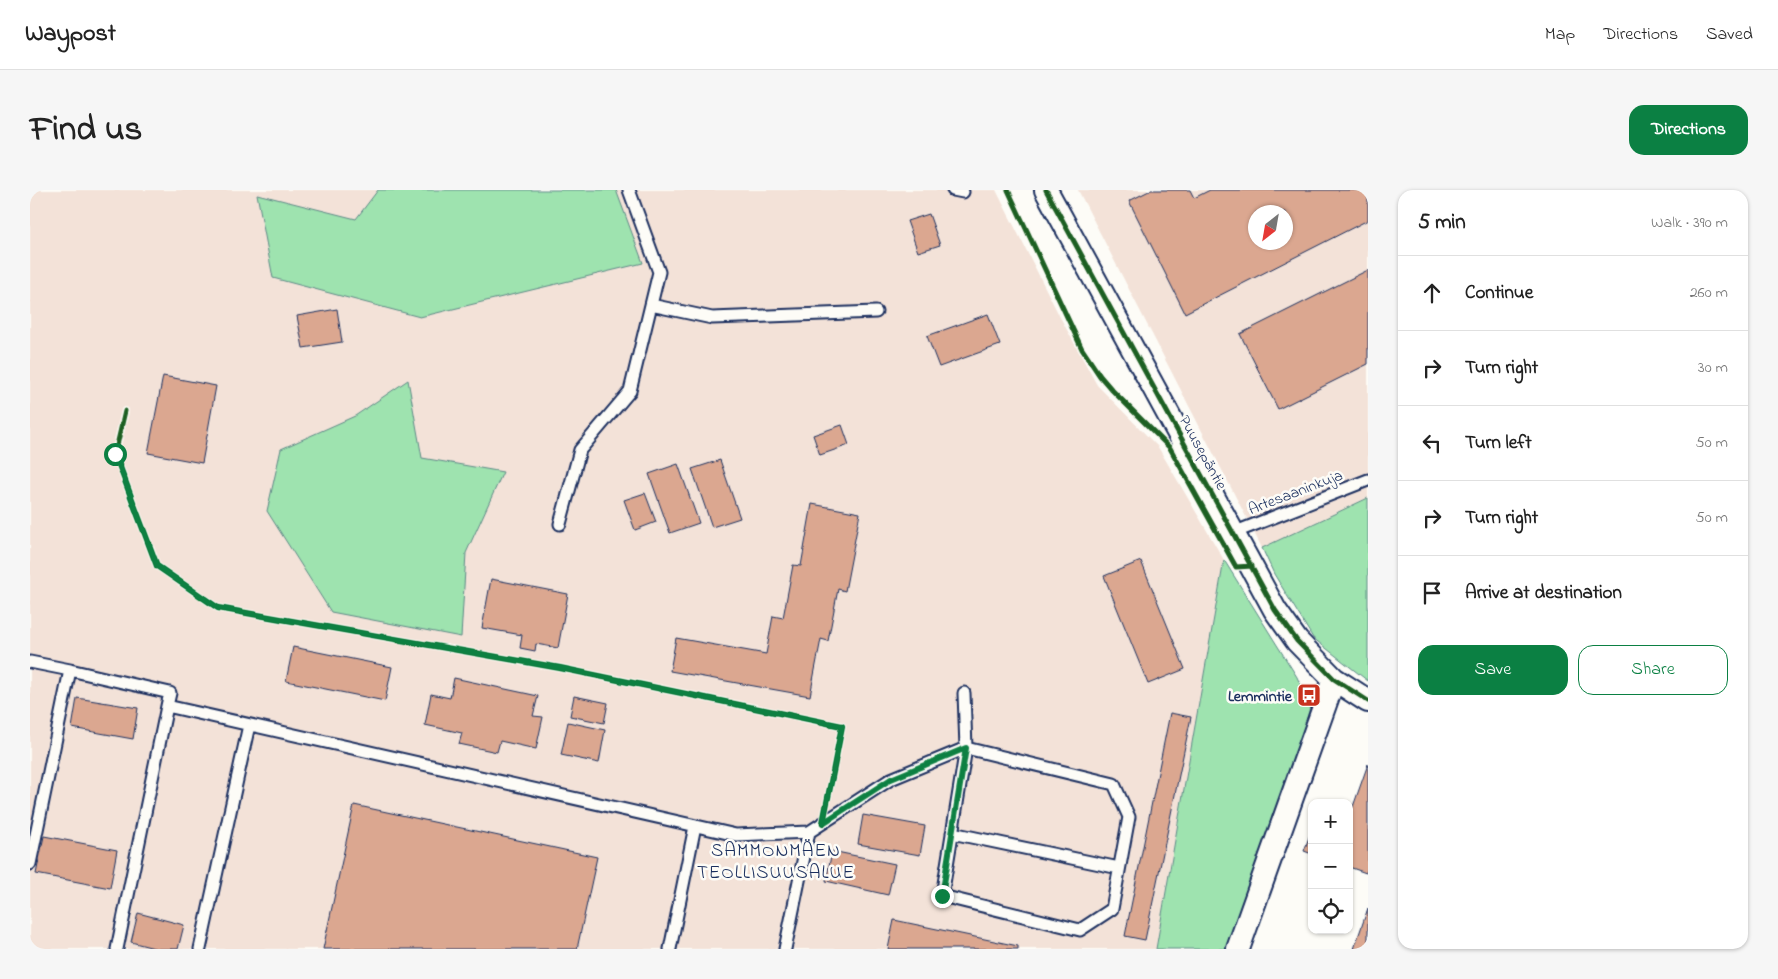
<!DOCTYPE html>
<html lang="en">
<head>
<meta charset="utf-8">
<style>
  :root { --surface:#fff; --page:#f6f6f6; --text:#222; --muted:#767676; --line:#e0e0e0; --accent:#0b8043 }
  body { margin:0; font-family:"Indie Flower",sans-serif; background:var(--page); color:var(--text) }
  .controls { position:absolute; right:15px; bottom:15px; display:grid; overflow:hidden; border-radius:10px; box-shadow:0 1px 4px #0004 }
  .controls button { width:45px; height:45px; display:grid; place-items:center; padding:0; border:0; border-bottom:1px solid var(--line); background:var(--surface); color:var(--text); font:25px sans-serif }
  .compass { position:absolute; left:1218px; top:15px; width:45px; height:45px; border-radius:50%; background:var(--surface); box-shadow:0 1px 4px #0004; rotate:211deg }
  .stop { position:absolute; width:15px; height:15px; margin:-11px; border:4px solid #0b8043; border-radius:50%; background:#fff }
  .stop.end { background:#0b8043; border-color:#fff; box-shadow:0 1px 5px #0008 }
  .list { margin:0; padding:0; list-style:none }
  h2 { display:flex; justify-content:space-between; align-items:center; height:65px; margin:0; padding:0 20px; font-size:21px }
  h2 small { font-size:16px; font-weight:400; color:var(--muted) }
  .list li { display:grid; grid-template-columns:32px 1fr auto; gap:15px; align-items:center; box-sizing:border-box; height:75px; padding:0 20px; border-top:1px solid var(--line) }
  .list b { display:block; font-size:19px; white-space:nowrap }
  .list em { font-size:16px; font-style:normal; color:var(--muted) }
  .actions { display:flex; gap:10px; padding:15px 20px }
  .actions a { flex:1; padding:11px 0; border:1px solid var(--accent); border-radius:15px; text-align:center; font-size:18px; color:var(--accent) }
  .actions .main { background:var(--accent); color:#fff }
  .icon { flex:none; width:28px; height:28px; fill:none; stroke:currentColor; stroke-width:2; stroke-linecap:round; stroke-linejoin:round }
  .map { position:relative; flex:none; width:1338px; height:759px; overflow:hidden; border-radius:15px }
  header { display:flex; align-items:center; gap:30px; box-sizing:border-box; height:70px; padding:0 25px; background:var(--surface); border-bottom:1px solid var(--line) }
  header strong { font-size:24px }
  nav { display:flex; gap:28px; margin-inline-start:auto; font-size:18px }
  .intro { display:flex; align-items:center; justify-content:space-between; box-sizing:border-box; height:120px; padding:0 30px }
  h1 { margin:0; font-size:35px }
  .button { padding:12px 22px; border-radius:15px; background:var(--accent); color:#fff; font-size:18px; font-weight:700 }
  main { display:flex; gap:30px; padding:0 30px }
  aside { flex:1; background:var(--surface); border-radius:15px; box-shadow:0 1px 4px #0004 }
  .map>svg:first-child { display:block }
  .built { fill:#f3e2d8; fill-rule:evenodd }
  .green { fill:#9ee3af; stroke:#5c8986 }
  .building { fill:#dba790; stroke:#1b2f5e; fill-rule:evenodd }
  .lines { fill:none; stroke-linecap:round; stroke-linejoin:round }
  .service-casing { stroke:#1b2f5e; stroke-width:15 }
  .minor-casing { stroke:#1b2f5e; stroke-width:26 }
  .service { stroke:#fdfcf7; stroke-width:11 }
  .minor { stroke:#fdfcf7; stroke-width:22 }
  .cycleway-casing { stroke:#fdfcf7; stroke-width:8 }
  .cycleway { stroke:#1b5e20; stroke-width:5 }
  .route { stroke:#0b8043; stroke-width:6 }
  .labels { text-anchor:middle; stroke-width:5; stroke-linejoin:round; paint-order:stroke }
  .street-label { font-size:16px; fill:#1b2f5e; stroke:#fdfcf7 }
  .poi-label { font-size:16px; font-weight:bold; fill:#1b2f5e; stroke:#fdfcf7; text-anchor:end }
  .quarter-label { font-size:19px; letter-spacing:1px; fill:#1b2f5e; stroke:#fdfcf7 }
</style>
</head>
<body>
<header>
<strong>Waypost</strong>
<nav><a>Map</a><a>Directions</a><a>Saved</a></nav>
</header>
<div class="intro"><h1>Find us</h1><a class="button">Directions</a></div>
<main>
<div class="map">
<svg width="1338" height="759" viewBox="0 0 1338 759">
  <rect width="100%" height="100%" fill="#fdfcf7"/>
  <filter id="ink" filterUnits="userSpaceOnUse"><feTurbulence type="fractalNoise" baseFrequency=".02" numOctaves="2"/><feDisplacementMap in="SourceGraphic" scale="10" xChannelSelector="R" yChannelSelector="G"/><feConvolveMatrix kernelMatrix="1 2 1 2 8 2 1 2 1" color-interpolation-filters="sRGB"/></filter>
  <g filter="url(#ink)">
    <!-- built -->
    <path class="built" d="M 0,0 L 966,0 L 1030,127 L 1067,195 L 1128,257 L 1194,370 L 1126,759 L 0,759 Z
      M 1048,0 L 1338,0 L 1338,308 L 1232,358 ZM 1226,22 L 1256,22 L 1256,52 L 1226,52 Z"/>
    <!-- green -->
    <path class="green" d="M 348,0 L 586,0 L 613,73 L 390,127 L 243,88 L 227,4 L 326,29 Z
      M 378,190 L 392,268 L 473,282 L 436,363 L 431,447 L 301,422 L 237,321 L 251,259 L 325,226 Z
      M 1338,308 L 1338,491 L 1283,448 L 1244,384 L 1232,358 Z
      M 1194,370 L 1267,487 L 1280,517 L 1260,590 L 1200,759 L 1126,759 Z"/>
    <!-- building -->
    <path class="building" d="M 1121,0 L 1160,0 L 1164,8 L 1180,0 L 1338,0 L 1338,30 L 1155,123 L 1099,11 ZM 1226,22 L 1256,22 L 1256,52 L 1226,52 Z
      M 899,24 L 910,55 L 888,62 L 877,31 Z
      M 1338,80 L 1338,174 L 1248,219 L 1210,144 Z
      M 307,119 L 312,152 L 273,158 L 267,126 Z
      M 958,124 L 970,155 L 909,177 L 897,146 Z
      M 133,186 L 186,196 L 172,273 L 118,263 Z
      M 812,235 L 819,255 L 790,265 L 783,245 Z
      M 690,270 L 710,328 L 682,337 L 662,279 Z
      M 648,274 L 669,333 L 640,343 L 619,284 Z
      M 615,303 L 626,332 L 605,340 L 594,310 Z
      M 782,314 L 830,323 L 815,401 L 808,399 L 798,451 L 791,449 L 780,506 L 640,481 L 646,448 L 736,464 L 743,426 L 753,428 L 763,375 L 771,376 Z
      M 1111,371 L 1155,479 L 1118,494 L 1074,386 Z
      M 461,389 L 538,404 L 528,458 L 506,454 L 505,461 L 490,458 L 492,445 L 452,438 Z
      M 263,457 L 362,477 L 355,511 L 256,491 Z
      M 424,488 L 508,506 L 503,526 L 513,527 L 506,559 L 470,551 L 467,562 L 429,554 L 432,543 L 395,535 L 401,504 L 420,508 Z
      M 544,506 L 578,513 L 574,533 L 540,526 Z
      M 47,508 L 108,518 L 103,549 L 42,538 Z
      M 1140,523 L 1161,527 L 1115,750 L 1095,746 Z
      M 538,532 L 575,540 L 569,573 L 531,565 Z
      M 1338,574 L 1338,678 L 1336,683 L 1319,677 L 1319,628 Z
      M 324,615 L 567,667 L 547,759 L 293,759 Z
      M 833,625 L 895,636 L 890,665 L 828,654 Z
      M 1282,639 L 1282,664 L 1274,661 Z
      M 14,646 L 87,660 L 80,698 L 6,684 Z
      M 802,661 L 865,674 L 858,705 L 796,691 Z
      M 1338,718 L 1338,759 L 1324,759 Z
      M 108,723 L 154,735 L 148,759 L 128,759 L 101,752 Z
      M 864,730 L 988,756 L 988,759 L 858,759 Z"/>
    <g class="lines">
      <!-- service casing -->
      <g class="service-casing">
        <path id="service" d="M 923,0 L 933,2
          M 621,115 L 682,128 L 846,122
          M 530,334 L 550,260 L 600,201 L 629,82 L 599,0
          M 1203,343 L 1338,290
          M 0,472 L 40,480 L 0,674
          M 40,480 L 140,503 L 137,516
          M 936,558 L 1084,594 L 1099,627 L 1082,719 L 1050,740 L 912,706 Z
          M 922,643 L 1089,678
          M 87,759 L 137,516 L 706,645 L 779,642 L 861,589 L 936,558 L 934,503
          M 170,759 L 219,535
          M 640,759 L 665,636
          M 755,759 L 779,642"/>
      </g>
      <!-- minor casing -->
      <g class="minor-casing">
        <path id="minor" d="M 1016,0 L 1245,420 L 1267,451 L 1304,489 L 1338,511
          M 1208,759 L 1304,489"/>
      </g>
      <!-- service -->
      <use href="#service" class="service"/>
      <!-- minor -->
      <use href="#minor" class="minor"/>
      <!-- cycleway casing -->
      <g class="cycleway-casing">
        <path id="cycleway" d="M 978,0 L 1052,159 L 1070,186 L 1082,200 L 1140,258 L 1206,377 L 1222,376
          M 1016,0 L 1245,420 L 1267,451 L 1304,489 L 1338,511
          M 95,221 L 85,264 L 127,376 L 188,418 L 530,478 L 812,536 L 793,633"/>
      </g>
      <!-- cycleway -->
      <use href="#cycleway" class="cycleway"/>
    </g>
  </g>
  <g class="lines" filter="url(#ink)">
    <!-- route -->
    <path class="route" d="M 85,264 L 127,376 L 188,418 L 530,478 L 812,536 L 793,633 L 861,589 L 936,558 L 912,706"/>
  </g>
  <!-- icons -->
  <defs>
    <g id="bus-square" transform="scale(1.25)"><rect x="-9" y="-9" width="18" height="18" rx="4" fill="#c8321e" stroke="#fdfcf7"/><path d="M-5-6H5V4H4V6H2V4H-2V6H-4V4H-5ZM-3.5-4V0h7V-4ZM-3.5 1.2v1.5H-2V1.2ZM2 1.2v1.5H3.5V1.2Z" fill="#fff"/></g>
  </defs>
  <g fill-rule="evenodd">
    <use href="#bus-square" x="1279" y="505"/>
  </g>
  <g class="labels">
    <!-- street labels -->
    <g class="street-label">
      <text transform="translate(1174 262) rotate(61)" y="6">Puusepäntie</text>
      <text transform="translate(1265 301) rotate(-21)" y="6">Artesaaninkuja</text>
    </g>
    <!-- poi labels -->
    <g class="poi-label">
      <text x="1262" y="511">Lemmintie</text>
    </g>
    <!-- quarter labels -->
    <g class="quarter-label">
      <text x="746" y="666">SAMMONMÄEN<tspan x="746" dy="22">TEOLLISUUSALUE</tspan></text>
    </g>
  </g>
</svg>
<div class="controls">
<button>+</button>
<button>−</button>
<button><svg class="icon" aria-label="locate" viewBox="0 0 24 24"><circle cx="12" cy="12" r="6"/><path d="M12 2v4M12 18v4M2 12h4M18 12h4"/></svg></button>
</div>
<svg class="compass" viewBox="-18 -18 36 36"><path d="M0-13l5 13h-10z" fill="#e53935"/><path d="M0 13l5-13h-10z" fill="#767676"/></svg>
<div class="stop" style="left:85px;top:264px"></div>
<div class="stop end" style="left:912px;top:706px"></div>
</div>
<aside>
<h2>5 min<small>Walk · 390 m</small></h2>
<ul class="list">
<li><svg class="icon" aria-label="ahead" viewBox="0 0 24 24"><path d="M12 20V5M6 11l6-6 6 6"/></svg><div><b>Continue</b></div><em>260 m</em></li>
<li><svg class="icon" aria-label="right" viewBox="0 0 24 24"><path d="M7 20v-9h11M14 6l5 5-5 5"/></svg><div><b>Turn right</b></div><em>30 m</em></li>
<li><svg class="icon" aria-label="left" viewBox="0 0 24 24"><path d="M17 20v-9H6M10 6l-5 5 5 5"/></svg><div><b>Turn left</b></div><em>50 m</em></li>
<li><svg class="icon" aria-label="right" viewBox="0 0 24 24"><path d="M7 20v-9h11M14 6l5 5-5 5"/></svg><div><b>Turn right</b></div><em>50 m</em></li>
<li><svg class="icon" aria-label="arrive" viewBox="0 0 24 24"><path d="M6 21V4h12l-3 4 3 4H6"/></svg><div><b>Arrive at destination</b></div></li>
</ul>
<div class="actions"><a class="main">Save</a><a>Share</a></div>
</aside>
</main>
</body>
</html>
